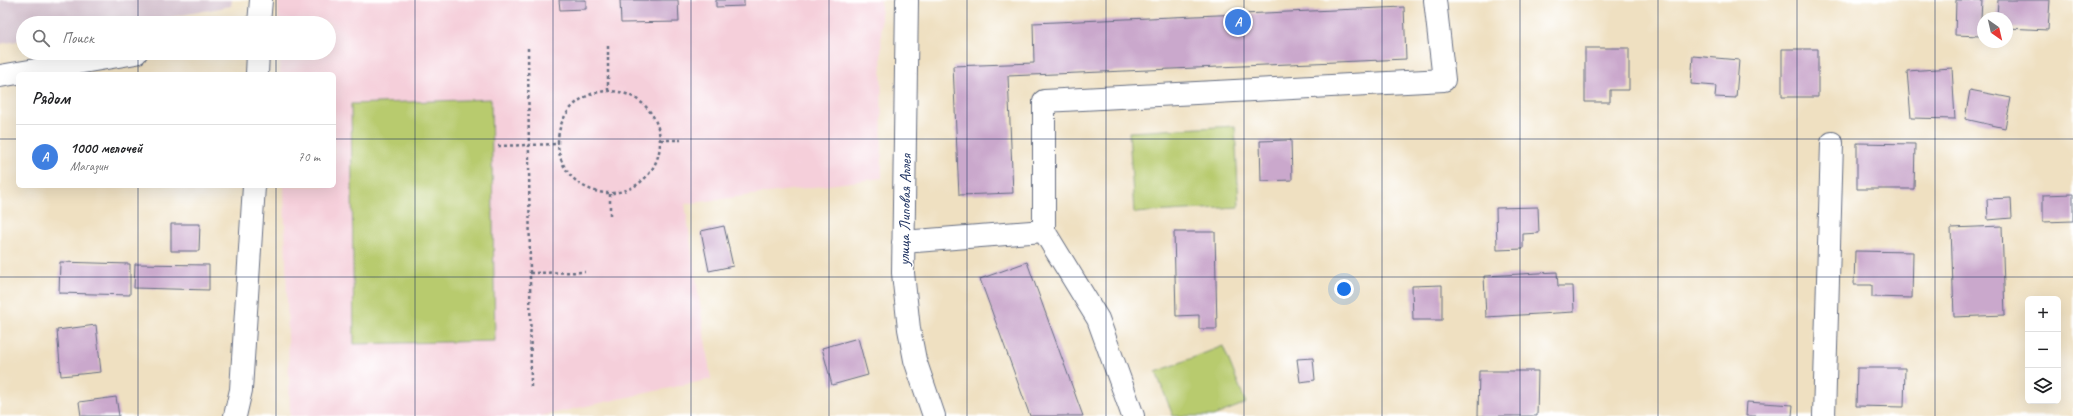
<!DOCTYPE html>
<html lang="ru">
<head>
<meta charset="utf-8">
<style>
  :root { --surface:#fff; --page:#f2f2f2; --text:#202124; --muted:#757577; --line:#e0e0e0; --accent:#b45309 }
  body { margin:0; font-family:Caveat,sans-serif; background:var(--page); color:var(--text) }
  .controls { position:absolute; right:12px; bottom:12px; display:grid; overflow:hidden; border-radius:6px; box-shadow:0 4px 16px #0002 }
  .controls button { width:36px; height:36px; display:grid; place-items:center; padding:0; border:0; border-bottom:1px solid var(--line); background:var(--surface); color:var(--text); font:20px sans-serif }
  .compass { position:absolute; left:1977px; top:12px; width:36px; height:36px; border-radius:50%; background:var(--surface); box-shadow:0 4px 16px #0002; rotate:146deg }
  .you { position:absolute; left:1344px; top:289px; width:14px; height:14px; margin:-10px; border:3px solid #fff; border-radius:50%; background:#1a73e8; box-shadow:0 0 0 6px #1a73e833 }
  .badge { display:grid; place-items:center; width:26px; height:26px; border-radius:50%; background:var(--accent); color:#fff; font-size:13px; font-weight:700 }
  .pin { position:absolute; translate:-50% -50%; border:2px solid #fff; box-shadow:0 1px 4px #0006 }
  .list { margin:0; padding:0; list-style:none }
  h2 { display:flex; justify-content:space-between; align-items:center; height:52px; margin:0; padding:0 16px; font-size:17px }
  h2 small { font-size:13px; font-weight:400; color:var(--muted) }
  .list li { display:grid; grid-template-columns:26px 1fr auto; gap:12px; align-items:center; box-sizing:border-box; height:64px; padding:0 16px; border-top:1px solid var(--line) }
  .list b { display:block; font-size:15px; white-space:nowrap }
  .list p { margin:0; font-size:13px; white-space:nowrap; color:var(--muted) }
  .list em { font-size:13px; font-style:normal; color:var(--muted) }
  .icon { flex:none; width:22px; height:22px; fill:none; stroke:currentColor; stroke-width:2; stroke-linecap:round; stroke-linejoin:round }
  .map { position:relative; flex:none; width:2073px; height:416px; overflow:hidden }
  .search { position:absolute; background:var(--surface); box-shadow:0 4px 16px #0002; left:16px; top:16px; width:320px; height:44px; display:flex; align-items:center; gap:10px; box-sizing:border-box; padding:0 14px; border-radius:22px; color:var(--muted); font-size:15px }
  .panel { position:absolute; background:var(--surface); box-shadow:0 4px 16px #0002; left:16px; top:72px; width:320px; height:116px; border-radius:6px }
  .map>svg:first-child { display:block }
  .built { fill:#f5cfda }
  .industrial { fill:#d1bdcb }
  .green { fill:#b8cb6e; stroke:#6a7d66 }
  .building { fill:#caa8cc }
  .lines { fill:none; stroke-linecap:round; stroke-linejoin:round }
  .minor-casing { stroke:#656d81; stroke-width:24 }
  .path { stroke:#656d81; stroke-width:2.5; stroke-dasharray:3 3; stroke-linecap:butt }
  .minor { stroke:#fff; stroke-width:22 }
  .grid { fill:none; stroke:#1b2f5e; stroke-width:1; stroke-opacity:0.55 }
  .labels { text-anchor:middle; stroke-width:3; stroke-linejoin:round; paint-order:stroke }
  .street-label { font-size:16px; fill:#1b2f5e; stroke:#fff }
</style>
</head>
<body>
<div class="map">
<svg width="2073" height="416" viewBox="0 0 2073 416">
  <rect width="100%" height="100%" fill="#fff"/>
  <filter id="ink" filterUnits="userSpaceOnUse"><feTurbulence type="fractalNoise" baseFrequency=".025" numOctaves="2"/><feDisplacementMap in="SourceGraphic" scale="8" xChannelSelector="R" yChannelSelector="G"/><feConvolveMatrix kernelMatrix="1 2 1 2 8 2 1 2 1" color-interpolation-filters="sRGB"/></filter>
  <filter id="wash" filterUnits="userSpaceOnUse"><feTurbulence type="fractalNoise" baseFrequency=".012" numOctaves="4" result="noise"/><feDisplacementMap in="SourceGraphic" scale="16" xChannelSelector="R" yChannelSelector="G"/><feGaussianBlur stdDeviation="0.9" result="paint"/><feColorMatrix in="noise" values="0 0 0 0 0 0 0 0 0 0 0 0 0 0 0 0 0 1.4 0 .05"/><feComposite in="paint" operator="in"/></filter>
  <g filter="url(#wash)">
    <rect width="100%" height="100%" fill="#efe0c1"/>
    <!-- built -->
    <path class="built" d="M 278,0 L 881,0 L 882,178 L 685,204 L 711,379 L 541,416 L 290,416 L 284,186 L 334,186 L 334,74 L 280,74 L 280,53 L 329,53 L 329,23 L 279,23 Z"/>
    <!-- industrial -->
    <path class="industrial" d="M 0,0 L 232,0 L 231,6 L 140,23 L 23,23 L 23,40 L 0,44 Z"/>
    <!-- green -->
    <path class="green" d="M 491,99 L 495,341 L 354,344 L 351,104 Z
      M 1235,126 L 1239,207 L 1134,213 L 1129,132 Z
      M 1223,346 L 1246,403 L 1213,416 L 1173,416 L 1156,372 Z"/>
    <g id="blocks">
      <!-- building -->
      <path class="building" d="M 559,0 L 586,0 L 586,9 L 560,10 Z
        M 620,0 L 678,0 L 679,22 L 621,23 Z
        M 716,0 L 744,0 L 744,6 L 716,7 Z
        M 1956,0 L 1982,0 L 1980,36 L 1955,35 Z
        M 1998,0 L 2050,0 L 2048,30 L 2007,28 L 2007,18 L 1997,18 Z
        M 1404,7 L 1406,59 L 1008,76 L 1013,193 L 959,195 L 953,66 L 1034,63 L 1033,23 Z
        M 1585,48 L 1629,48 L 1629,90 L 1610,90 L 1610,102 L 1585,102 Z
        M 1782,49 L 1818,49 L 1818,97 L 1782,97 Z
        M 1693,56 L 1739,60 L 1736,98 L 1715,97 L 1716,86 L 1691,84 Z
        M 1952,68 L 1955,119 L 1911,118 L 1907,71 Z
        M 1970,90 L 2011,98 L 2005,128 L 1965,119 Z
        M 1291,140 L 1292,180 L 1261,181 L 1260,141 Z
        M 1857,143 L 1915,144 L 1914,189 L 1857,189 Z
        M 2073,194 L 2073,221 L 2043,222 L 2043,195 Z
        M 2011,198 L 2012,218 L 1988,220 L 1987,199 Z
        M 1538,207 L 1539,233 L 1523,234 L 1523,249 L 1497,250 L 1496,208 Z
        M 171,224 L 200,224 L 199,251 L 171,251 Z
        M 724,226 L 733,266 L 709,271 L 701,231 Z
        M 2002,226 L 2005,315 L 1954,317 L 1951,228 Z
        M 1174,232 L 1215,232 L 1217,329 L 1199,329 L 1199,315 L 1176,316 Z
        M 1855,251 L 1913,252 L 1912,298 L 1872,297 L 1872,285 L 1854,285 Z
        M 60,262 L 130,264 L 130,295 L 59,293 Z
        M 1027,262 L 1083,416 L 1030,416 L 980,279 Z
        M 135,264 L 209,265 L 209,290 L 134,288 Z
        M 1557,272 L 1558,286 L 1573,286 L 1574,312 L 1486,317 L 1484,276 Z
        M 1442,285 L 1442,320 L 1413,320 L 1412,286 Z
        M 96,325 L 101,372 L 61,376 L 57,330 Z
        M 858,338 L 868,375 L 832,385 L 822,348 Z
        M 1313,358 L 1315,380 L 1300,382 L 1297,359 Z
        M 1857,368 L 1905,368 L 1904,407 L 1856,406 Z
        M 1479,371 L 1538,371 L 1537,416 L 1478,416 Z
        M 116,397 L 119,416 L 81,416 L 79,402 Z
        M 1747,402 L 1793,405 L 1792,416 L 1746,416 Z"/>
    </g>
  </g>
  <g filter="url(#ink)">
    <use href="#blocks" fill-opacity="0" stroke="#656d81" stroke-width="1"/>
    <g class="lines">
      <!-- minor casing -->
      <g class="minor-casing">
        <path id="minor" d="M 907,0 L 903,273 L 909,329 L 915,360 L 934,416
          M 259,23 L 261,0
          M 257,74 L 258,53
          M 0,76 L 136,53
          M 1044,231 L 1044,101 L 1444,80 L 1435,0
          M 903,242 L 1044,231 L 1098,319 L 1133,416
          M 235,416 L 241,390 L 254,186
          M 1824,416 L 1832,143"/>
      </g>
      <!-- path -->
      <path class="path" d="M 608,46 L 608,90
        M 528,48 L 531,389
        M558 142a51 51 0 1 1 102 0a51 51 0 1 1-102 0Z
        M 661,140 L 681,140
        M 498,146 L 558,144
        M 610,194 L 610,218
        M 530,273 L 585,272"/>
      <!-- minor -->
      <use href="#minor" class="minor"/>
    </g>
  </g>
  <!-- grid -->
  <path class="grid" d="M 138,0 L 138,23M 276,0 L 276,23M 415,0 L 415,416M 553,0 L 553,416M 691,0 L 691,416M 829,0 L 829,416M 967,0 L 967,416M 1106,0 L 1106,416M 1244,0 L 1244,416M 1382,0 L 1382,416M 1520,0 L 1520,416M 1658,0 L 1658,416M 1797,0 L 1797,416M 1935,0 L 1935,416M 138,53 L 138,74M 276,53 L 276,74M 0,139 L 18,139M 334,139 L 2073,139M 138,186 L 138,416M 276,186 L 276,416M 0,277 L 2073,277"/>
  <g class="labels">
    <!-- street labels -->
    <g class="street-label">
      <text transform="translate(904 210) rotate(-89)" y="6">улица Липовая Аллея</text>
    </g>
  </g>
</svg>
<div class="controls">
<button>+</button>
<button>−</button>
<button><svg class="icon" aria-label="layers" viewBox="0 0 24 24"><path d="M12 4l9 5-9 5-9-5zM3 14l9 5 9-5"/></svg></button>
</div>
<svg class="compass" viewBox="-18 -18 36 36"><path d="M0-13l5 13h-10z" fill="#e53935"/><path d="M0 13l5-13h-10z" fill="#757577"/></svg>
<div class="you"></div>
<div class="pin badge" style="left:1238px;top:22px;background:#3f7fe0">A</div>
<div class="search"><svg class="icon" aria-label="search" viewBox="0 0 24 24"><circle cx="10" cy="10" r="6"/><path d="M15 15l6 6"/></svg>Поиск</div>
<section class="panel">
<h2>Рядом<small></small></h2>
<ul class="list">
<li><span class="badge" style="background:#3f7fe0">A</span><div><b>1000 мелочей</b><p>Магазин</p></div><em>70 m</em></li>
</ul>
</section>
</div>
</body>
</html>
